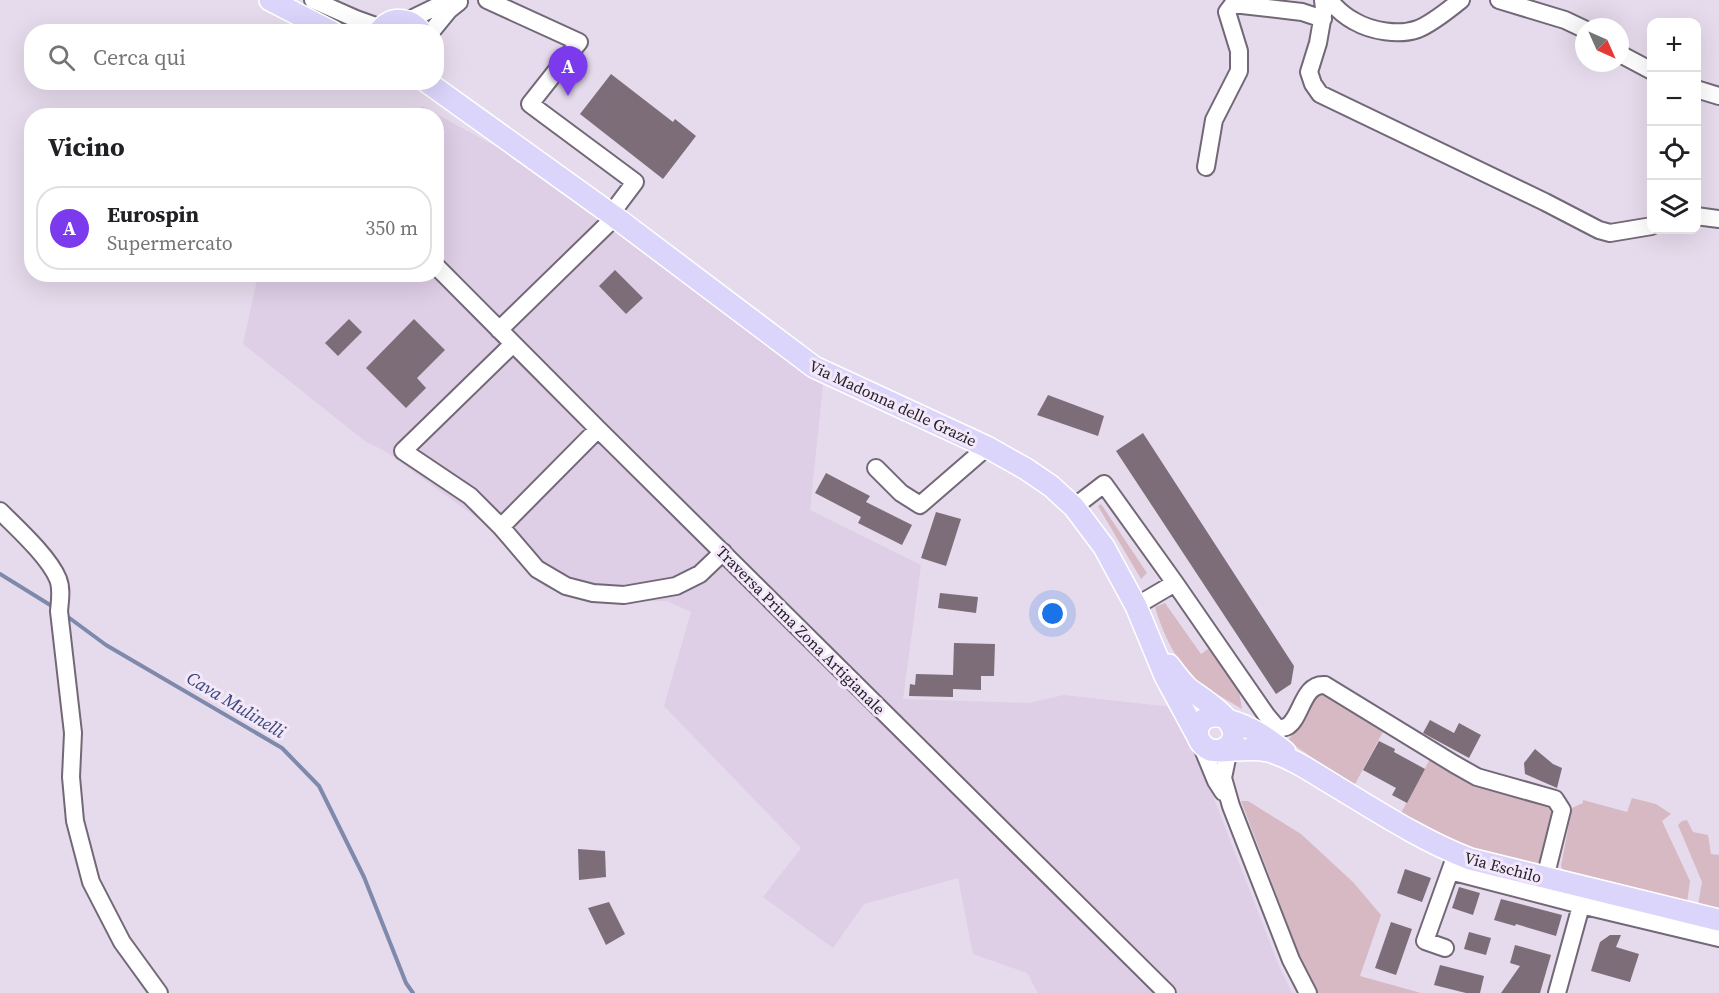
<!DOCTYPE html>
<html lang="it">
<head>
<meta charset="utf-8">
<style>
  :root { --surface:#fff; --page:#f2f2f2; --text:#202124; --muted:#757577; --line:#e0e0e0; --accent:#7c3aed }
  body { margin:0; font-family:"Source Serif 4",serif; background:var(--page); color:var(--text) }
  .controls { position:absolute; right:18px; top:18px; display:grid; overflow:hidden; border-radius:12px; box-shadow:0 6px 24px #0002 }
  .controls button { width:54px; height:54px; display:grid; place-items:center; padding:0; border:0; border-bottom:2px solid var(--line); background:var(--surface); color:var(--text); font:30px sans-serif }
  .compass { position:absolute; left:1575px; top:18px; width:54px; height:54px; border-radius:50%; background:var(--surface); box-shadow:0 6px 24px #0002; rotate:135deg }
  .you { position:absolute; left:1053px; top:614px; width:21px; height:21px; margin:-15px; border:4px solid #fff; border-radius:50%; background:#1a73e8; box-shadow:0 0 0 9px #1a73e833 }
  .badge { display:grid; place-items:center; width:39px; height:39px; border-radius:50%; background:var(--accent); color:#fff; font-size:20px; font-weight:700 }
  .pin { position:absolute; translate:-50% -50px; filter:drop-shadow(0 2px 3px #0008) }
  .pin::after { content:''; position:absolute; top:32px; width:21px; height:18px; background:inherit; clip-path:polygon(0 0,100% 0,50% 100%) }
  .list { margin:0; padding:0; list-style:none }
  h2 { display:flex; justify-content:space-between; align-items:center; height:78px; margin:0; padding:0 24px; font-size:26px }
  h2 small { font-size:20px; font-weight:400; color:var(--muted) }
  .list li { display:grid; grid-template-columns:39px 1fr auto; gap:18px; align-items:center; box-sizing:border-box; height:84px; margin:0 12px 12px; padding:0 12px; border:2px solid var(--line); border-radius:24px }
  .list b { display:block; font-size:22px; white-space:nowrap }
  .list p { margin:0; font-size:20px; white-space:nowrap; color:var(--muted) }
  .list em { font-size:20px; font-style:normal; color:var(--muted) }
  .icon { flex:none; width:33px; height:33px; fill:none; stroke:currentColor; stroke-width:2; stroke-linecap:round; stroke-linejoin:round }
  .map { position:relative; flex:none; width:1719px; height:993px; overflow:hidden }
  .search { position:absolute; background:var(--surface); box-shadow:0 6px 24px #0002; left:24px; top:24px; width:420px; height:66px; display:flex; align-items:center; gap:15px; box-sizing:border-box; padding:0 21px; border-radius:24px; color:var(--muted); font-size:22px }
  .panel { position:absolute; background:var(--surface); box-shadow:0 6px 24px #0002; left:24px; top:108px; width:420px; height:174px; border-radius:24px }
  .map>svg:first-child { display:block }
  .built { fill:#decee6 }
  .green { fill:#d7b9c3 }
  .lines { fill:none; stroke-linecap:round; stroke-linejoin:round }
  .stream { stroke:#7e89ab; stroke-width:4 }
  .building { fill:#7c6d78 }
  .minor-casing { stroke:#726877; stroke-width:20 }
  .major-casing { stroke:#fff; stroke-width:24 }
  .minor { stroke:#fff; stroke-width:16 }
  .major { stroke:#dcd5fb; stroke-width:21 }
  .labels { text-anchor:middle; stroke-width:6; stroke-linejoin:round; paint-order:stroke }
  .street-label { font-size:16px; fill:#242027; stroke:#f3e8fa }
  .water-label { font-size:18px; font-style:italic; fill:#394677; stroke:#f3e8fa }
</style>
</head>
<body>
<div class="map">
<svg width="1719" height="993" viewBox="0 0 1719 993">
  <rect width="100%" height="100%" fill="#e6dbec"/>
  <!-- built -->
  <path class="built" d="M 422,106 L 504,151 L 823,385 L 810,510 L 921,565 L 903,699 L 1029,703 L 1064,695 L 1172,707 L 1211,791 L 1279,966 L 1292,993 L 1038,993 L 1027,973 L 973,954 L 958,878 L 864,904 L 833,948 L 763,897 L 801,848 L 664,706 L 691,612 L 667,601 L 597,602 L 568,596 L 545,587 L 531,576 L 485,524 L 385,451 L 366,442 L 243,344 L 258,275 L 436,274 L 436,116 L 411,115 Z"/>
  <!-- green -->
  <path class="green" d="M 1101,504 L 1147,573 L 1141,579 L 1098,506 Z
    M 1165,603 L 1201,654 L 1208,649 L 1213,652 L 1239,691 L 1242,709 C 1229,701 1214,693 1201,684 C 1178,667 1163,634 1155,607 Z
    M 1321,693 L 1384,730 L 1354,786 L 1288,741 L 1316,694 Z
    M 1430,759 L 1552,806 L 1553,810 L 1541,860 L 1537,864 L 1531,865 L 1467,847 L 1439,834 L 1401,813 Z
    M 1632,798 L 1656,804 L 1671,814 L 1662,821 L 1690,881 L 1687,903 L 1564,873 L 1561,866 L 1572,808 L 1583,803 L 1583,800 L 1627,812 Z
    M 1241,801 L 1248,801 L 1301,834 L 1353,882 L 1381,915 L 1360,976 L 1421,993 L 1318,993 L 1308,978 Z
    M 1687,820 L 1693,832 L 1708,835 L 1711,854 L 1719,855 L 1719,910 L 1698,905 L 1702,882 L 1678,825 L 1682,821 Z"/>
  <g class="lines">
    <!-- stream -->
    <path class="stream" d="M 0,574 L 55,608
      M 64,614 L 106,645 L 282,748 L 319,786 L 364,877 L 406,983 L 413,993"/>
  </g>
  <!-- building -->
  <path class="building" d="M 611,74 L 673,122 L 675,119 L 696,136 L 663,179 L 580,114 Z
    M 615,270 L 643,298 L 626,314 L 599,286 Z
    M 349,319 L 362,332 L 338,356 L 325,343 Z
    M 414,319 L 445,350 L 417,378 L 426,388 L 406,408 L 366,368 Z
    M 1048,395 L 1104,416 L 1098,436 L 1037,415 Z
    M 1143,433 L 1294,666 L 1291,684 L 1276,694 L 1116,451 Z
    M 826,473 L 870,496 L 866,502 L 912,525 L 902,545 L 858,523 L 861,517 L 815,493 Z
    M 936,512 L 961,519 L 946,566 L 921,558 Z
    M 940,593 L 978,597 L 976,613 L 938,608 Z
    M 954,643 L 995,644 L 994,676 L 981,676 L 981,690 L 953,689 L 953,697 L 909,696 L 910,684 L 915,685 L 916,674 L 953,675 Z
    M 1430,720 L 1454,733 L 1459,723 L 1481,735 L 1469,758 L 1423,733 Z
    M 1379,741 L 1395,749 L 1394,752 L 1425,769 L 1407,803 L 1392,795 L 1396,788 L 1363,770 Z
    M 1535,749 L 1553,764 L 1562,768 L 1557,788 L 1525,774 L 1524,763 Z
    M 578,849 L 605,851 L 606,877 L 579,880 Z
    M 1405,869 L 1431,878 L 1422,902 L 1397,893 Z
    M 1459,887 L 1480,893 L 1473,915 L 1452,908 Z
    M 1501,899 L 1562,915 L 1556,936 L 1516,924 L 1515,926 L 1494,920 Z
    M 609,902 L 625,934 L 606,945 L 588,908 Z
    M 1391,922 L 1412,929 L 1396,975 L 1375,968 Z
    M 1469,932 L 1491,938 L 1486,955 L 1464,949 Z
    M 1610,935 L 1621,935 L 1616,947 L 1639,954 L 1630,982 L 1591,971 L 1600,942 Z
    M 1515,945 L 1551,955 L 1540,993 L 1501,993 L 1520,966 L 1510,963 Z
    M 1440,965 L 1484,976 L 1480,993 L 1466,993 L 1434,985 Z"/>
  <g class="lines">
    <!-- minor casing -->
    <g class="minor-casing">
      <path id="minor" d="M 313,0 L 356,19 L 381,28
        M 487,0 L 579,42 L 530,104 L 635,182 L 611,214
        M 1323,0 L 1324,9 L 1318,43 L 1309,72 L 1313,84 L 1320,94 L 1545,202 L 1599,230 L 1610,233 L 1652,226
        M 1329,0 C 1336,8 1344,16 1354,21 C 1371,31 1399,36 1418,29 C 1433,23 1448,10 1461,0
        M 1499,0 L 1565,20 L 1584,29
        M 407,21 L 450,0
        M 431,32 L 449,10 L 459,2
        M 1620,54 L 1652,71
        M 1696,89 L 1719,96
        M 1206,167 L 1214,120 L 1239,71 L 1239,51 L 1227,12 L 1233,4 L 1302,12 L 1323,19
        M 1696,216 L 1719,219
        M 436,266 L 598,429 L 1167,993
        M 499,330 L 615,217
        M 513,344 L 403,451 L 470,496 L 501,527 L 537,569 L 566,586 L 593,593 L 624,595 L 676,586 L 700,574 L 723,552
        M 876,468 L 901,493 L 920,505 L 987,447
        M 1074,507 L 1104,484 L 1175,583 L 1267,716 L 1278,729 C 1281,728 1285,728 1288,726 C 1302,716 1303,683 1325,685 L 1454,764 L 1477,777 L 1555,799 L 1562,810 L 1545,878
        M 0,511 C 17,528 49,557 58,579 C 62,589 60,600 59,611 L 73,733 L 71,777 L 75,821 L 91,882 L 122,942 L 159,993
        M 501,527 L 598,429
        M 1136,606 L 1175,583
        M 1200,742 L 1216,781 L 1223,792
        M 1230,744 L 1223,778 L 1231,806 L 1291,960 L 1308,993
        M 1450,871 L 1581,905 L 1719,938
        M 1445,948 L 1425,941 L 1454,860
        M 1557,993 L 1584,895"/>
    </g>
    <!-- major casing -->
    <g class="major-casing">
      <path id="major" d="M 270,0 L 332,32
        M 379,32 C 389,16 410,17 421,32
        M 427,82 L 615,217 L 814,367 L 987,447 L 1026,469 L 1051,486 L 1074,507 L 1104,547 L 1136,606 L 1165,676 L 1198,737
        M 1169,665 C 1175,673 1181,681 1187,687 C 1201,699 1250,725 1228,746 C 1222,751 1217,751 1210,750 C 1187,739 1198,710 1223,717
        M 1228,720 C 1252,727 1266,737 1285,752
        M 1218,751 C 1235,751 1252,747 1268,751 C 1293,758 1315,774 1337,787 C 1380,813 1423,841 1470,859 L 1719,920"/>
    </g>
    <!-- minor -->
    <use href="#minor" class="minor"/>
    <!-- major -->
    <use href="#major" class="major"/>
  </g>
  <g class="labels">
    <!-- street labels -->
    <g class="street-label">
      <text transform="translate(893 403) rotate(25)" y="6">Via Madonna delle Grazie</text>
      <text transform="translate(801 630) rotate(45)" y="6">Traversa Prima Zona Artigianale</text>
      <text transform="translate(1503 867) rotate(15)" y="6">Via Eschilo</text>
    </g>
    <!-- water labels -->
    <g class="water-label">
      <text transform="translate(236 705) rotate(31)" y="6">Cava Mulinelli</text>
    </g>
  </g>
</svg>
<div class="controls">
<button>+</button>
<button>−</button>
<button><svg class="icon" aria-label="locate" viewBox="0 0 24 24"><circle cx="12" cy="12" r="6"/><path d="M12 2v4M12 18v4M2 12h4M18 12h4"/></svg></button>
<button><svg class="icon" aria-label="layers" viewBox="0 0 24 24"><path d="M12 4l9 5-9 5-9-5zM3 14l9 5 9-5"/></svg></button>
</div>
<svg class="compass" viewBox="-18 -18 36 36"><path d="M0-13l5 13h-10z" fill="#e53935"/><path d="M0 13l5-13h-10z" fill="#757577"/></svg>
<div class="you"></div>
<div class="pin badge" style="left:568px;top:96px">A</div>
<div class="search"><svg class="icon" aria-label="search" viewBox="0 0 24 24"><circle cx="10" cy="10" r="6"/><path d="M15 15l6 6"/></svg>Cerca qui</div>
<section class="panel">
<h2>Vicino<small></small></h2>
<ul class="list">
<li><span class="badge">A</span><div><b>Eurospin</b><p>Supermercato</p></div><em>350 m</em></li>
</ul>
</section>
</div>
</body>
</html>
